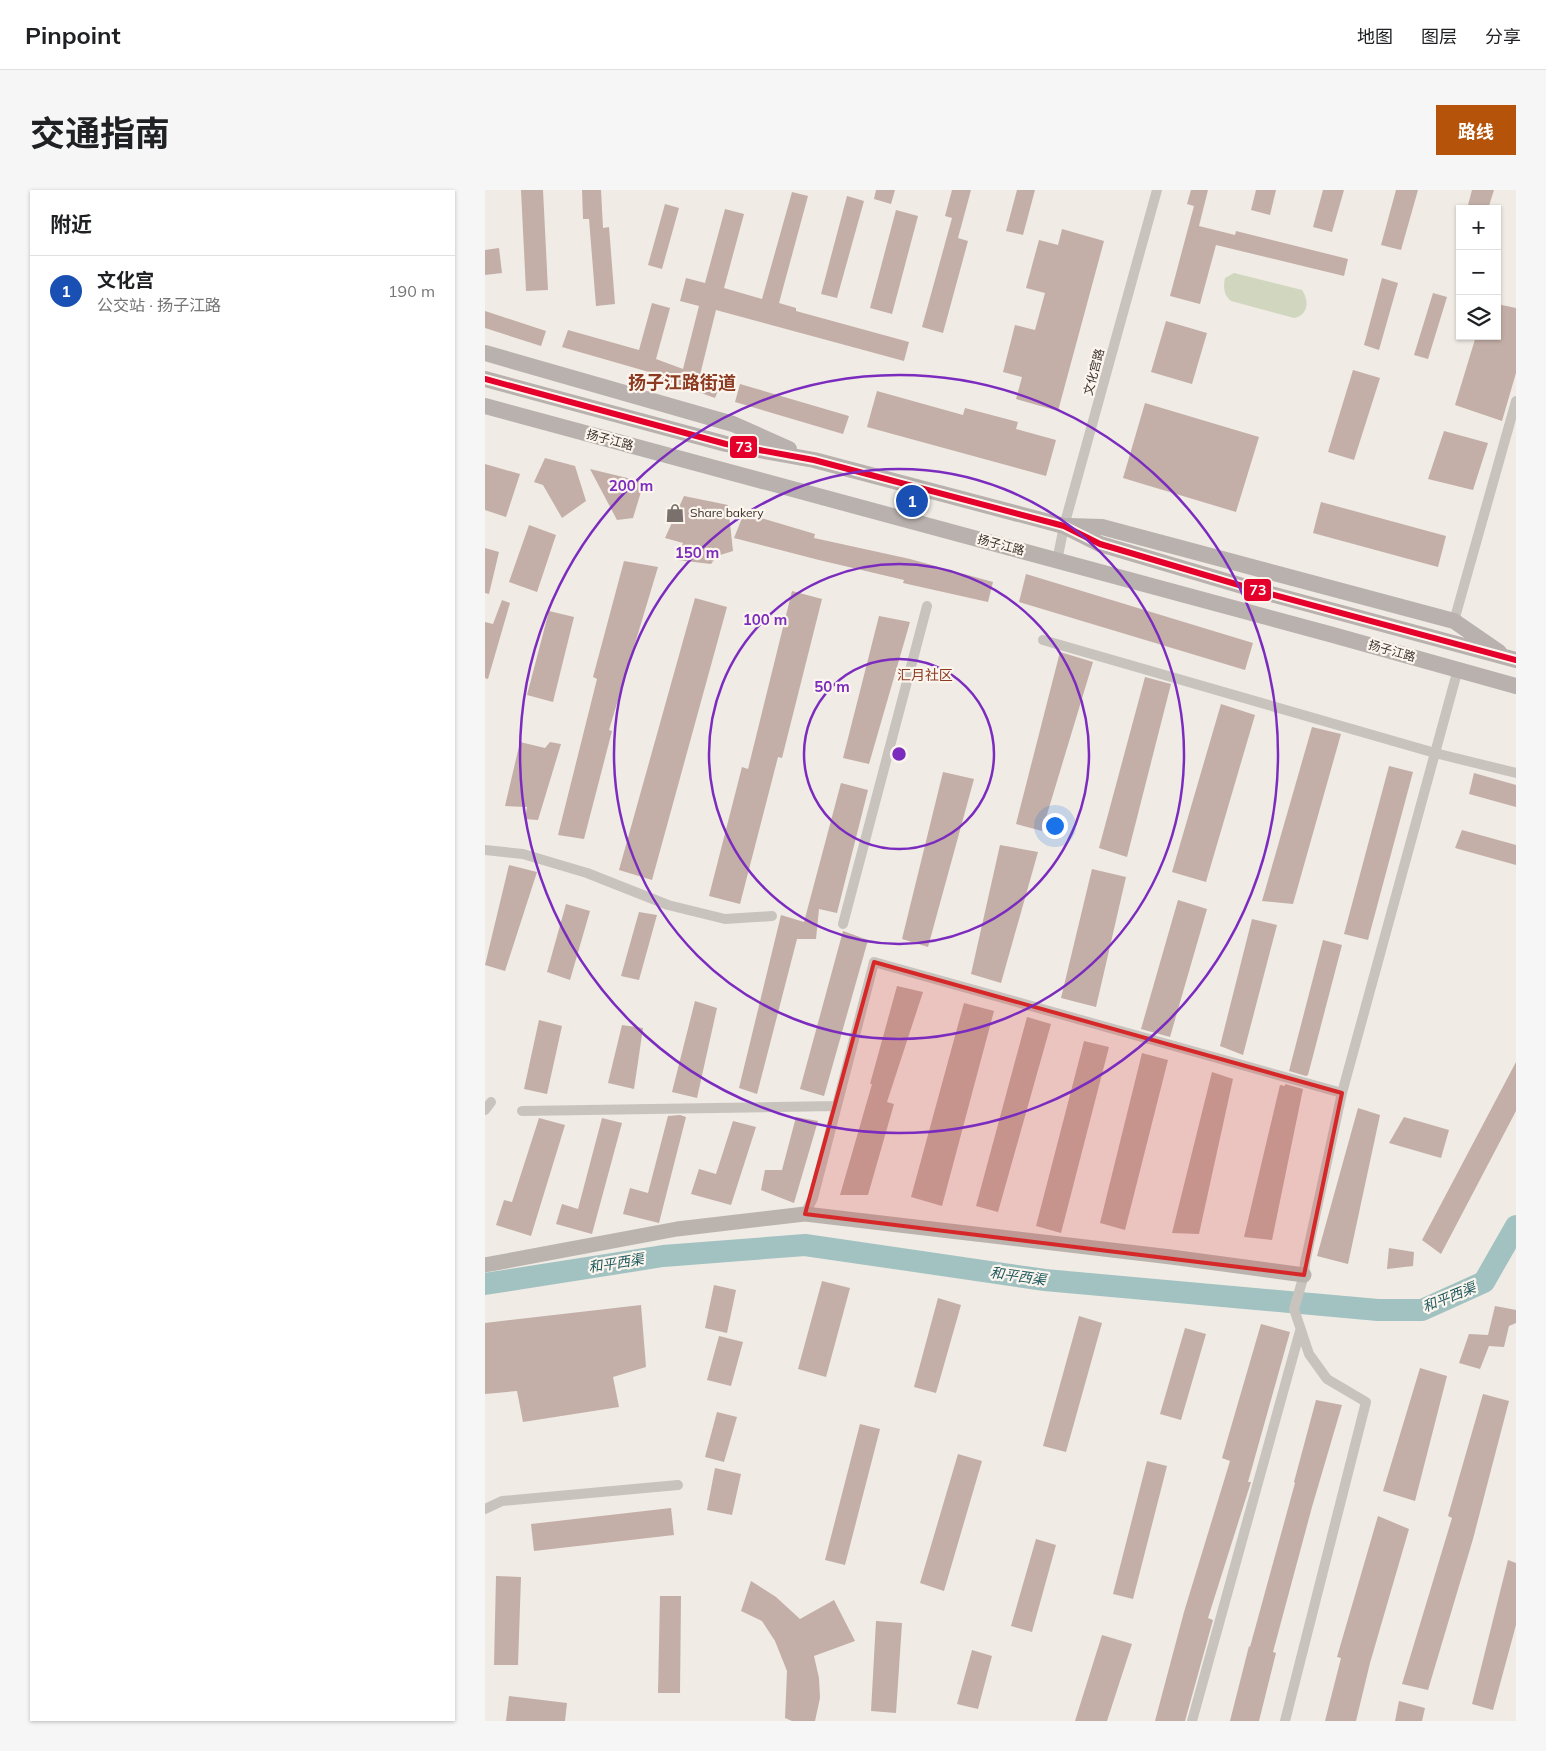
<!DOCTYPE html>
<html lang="zh">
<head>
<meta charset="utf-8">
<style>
  :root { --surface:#fff; --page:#f6f6f6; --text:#202124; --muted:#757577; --line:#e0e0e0; --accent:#b45309 }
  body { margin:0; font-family:Mulish,"Noto Sans SC",sans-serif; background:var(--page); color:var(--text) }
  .controls { position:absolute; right:15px; top:15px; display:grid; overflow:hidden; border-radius:0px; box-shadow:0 1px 4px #0004 }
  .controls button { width:45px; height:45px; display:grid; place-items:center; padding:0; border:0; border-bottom:1px solid var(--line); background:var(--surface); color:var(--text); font:25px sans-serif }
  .you { position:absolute; left:569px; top:635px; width:18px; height:18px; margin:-12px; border:4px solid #fff; border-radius:50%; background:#1a73e8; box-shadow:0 0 0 8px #1a73e833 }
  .badge { display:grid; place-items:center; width:32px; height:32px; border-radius:50%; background:var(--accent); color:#fff; font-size:16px; font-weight:700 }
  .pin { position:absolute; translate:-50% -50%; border:2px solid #fff; box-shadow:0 1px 5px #0006 }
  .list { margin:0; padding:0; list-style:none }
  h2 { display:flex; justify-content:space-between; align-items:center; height:65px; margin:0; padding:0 20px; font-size:21px }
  h2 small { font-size:16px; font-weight:400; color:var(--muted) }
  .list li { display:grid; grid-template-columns:32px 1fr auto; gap:15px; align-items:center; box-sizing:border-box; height:70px; padding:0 20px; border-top:1px solid var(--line) }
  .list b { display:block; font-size:19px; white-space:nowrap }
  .list p { margin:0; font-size:16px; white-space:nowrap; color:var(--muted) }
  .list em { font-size:16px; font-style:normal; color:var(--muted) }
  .icon { flex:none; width:28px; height:28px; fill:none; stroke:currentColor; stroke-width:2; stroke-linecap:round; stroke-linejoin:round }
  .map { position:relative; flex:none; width:1031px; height:1531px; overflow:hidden; border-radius:0px }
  header { display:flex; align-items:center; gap:30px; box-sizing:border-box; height:70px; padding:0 25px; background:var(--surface); border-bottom:1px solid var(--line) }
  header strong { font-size:24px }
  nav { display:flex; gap:28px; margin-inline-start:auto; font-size:18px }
  .intro { display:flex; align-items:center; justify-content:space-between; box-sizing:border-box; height:120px; padding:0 30px }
  h1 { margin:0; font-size:35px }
  .button { padding:12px 22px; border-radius:0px; background:var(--accent); color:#fff; font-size:18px; font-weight:700 }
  main { display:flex; gap:30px; padding:0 30px }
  aside { flex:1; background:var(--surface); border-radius:0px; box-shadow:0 1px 4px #0004 }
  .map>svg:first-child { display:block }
  .green { fill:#d1d6bf }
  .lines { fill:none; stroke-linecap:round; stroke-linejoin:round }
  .river { stroke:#a1c2c1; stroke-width:22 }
  .building { fill:#c3afa7 }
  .street { stroke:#c9c3be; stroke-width:10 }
  .secondary { stroke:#bab3ae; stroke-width:15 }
  .primary { stroke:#b8b1ad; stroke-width:16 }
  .bus-1-casing { stroke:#fbf5ee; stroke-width:10 }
  .bus-1 { stroke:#e4002b; stroke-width:6 }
  .marked { fill:#d62828; fill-opacity:0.2; stroke:#d62828; stroke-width:4; stroke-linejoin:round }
  .ring { fill:none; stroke:#7b2cbf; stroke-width:2.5 }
  .labels { text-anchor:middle; stroke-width:4.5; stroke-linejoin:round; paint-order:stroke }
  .street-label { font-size:12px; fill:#3b302b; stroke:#fbf5ee }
  .poi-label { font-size:12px; fill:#3b302b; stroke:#fbf5ee; text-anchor:start }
  .neighbourhood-label { font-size:14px; fill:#8c3b22; stroke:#fbf5ee }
  .water-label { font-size:14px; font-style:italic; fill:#1f5a5e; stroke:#fbf5ee }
  .district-label { font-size:18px; font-weight:bold; fill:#8c3b22; stroke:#fbf5ee }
  .centre { fill:#7b2cbf; stroke:#fbf5ee; stroke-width:2.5 }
  .ring-label { font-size:15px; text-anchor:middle; font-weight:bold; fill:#7b2cbf; stroke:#fbf5ee; stroke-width:4.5; stroke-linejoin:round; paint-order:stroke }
  .line-badge { stroke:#fbf5ee; stroke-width:2 }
  .badge-label { font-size:14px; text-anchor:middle; font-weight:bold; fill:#fff }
</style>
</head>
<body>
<header>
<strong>Pinpoint</strong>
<nav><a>地图</a><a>图层</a><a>分享</a></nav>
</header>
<div class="intro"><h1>交通指南</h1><a class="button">路线</a></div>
<main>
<aside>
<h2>附近<small></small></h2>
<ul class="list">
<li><span class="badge" style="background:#1a4fb4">1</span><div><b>文化宫</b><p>公交站 · 扬子江路</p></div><em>190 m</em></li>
</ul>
</aside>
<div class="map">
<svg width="1031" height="1531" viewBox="0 0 1031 1531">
  <rect width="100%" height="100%" fill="#f0ebe5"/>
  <!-- green -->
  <path class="green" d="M 749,83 L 817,100 C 824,110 824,125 809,128 L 746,111 C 739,105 738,98 740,88 Z"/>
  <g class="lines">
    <!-- river -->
    <path class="river" d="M 0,1094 L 178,1066 L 320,1055 L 560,1090 L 893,1120 L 937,1120 L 999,1092 L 1031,1036"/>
  </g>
  <!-- building -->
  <path class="building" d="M 36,0 L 58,0 L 63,100 L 41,101 Z
    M 97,0 L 116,0 L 118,38 L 124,37 L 130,114 L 111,116 L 104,29 L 98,29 Z
    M 391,0 L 410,0 L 406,14 L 389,9 Z
    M 467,0 L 486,0 L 473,48 L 483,51 L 458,143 L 437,137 L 467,28 L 460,26 Z
    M 532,0 L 550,0 L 538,45 L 521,41 Z
    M 706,0 L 723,0 L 714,36 L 750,45 L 751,41 L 863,69 L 859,86 L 731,55 L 715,114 L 685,106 L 709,16 L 702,14 Z
    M 771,0 L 791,0 L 785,25 L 766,20 Z
    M 838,0 L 859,0 L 847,42 L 828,37 Z
    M 911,0 L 933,0 L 916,60 L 896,55 Z
    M 987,0 L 1009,0 L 1003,19 L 982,19 Z
    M 307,2 L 323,6 L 294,113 L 311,118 L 311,121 L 424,152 L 419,171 L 231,120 L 215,185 L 236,193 L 230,208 L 163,184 L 164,182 L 77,157 L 83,140 L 154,160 L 167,113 L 185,118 L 171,169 L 198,179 L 214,116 L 195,111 L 201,88 L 220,93 L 240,19 L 259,24 L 239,98 L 277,109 Z
    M 362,6 L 379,11 L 352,108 L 336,104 Z
    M 180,14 L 194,18 L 177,79 L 163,75 Z
    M 411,20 L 433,26 L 407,124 L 385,118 Z
    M 577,39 L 619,51 L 573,221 L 531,209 L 537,187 L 518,182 L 530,135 L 550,140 L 560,103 L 541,98 L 554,50 L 573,55 Z
    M 14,58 L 17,83 L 0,85 L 0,60 Z
    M 897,88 L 913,93 L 894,160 L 879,155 Z
    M 948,103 L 962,107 L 943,169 L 929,165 Z
    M 1012,114 L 1031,118 L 1031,183 L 1017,231 L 970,215 L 991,146 L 1012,146 Z
    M 0,121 L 61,141 L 56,156 L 0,138 Z
    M 681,131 L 722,143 L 707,194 L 666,182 Z
    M 868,180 L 895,188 L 869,270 L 843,262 Z
    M 255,194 L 364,226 L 358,244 L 250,212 Z
    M 392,201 L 478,225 L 480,218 L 533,232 L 531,239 L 571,250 L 561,286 L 382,237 Z
    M 660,213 L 774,247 L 751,322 L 638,288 Z
    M 959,241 L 1003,253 L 988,300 L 943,289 Z
    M 60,268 L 90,276 L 101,311 L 77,328 L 58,295 L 49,292 Z
    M 0,274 L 35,284 L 21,327 L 0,320 Z
    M 105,279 L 159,292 L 148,328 L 132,330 Z
    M 199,306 L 243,315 L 248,361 L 232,366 L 226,374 L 192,370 L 198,353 L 180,348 Z
    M 836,312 L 961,346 L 953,377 L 828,343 Z
    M 259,323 L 330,344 L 329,348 L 425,369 L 508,392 L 503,412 L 418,393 L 419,390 L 334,370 L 249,348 Z
    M 44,335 L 71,345 L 52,402 L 24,392 Z
    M 0,358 L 14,362 L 4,404 L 0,403 Z
    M 139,371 L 173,377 L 124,540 L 127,541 L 99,649 L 73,645 L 112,489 L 108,487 Z
    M 541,384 L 768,453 L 760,480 L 534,412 Z
    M 307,401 L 337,409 L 297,568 L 293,567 L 255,714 L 224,706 L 257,577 L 263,579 Z
    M 210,408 L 242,417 L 167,690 L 134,680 Z
    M 17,410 L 25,413 L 3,489 L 0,488 L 0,432 L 8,434 Z
    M 64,421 L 89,427 L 68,512 L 42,505 Z
    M 394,426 L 425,432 L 384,574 L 358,568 Z
    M 575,462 L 608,472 L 557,641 L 531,634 Z
    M 660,487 L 686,494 L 642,667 L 614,658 Z
    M 736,514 L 770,525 L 721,692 L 687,682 Z
    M 827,537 L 856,544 L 808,714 L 777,711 Z
    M 35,552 L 60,558 L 65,552 L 76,554 L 53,630 L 40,629 L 42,617 L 20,616 Z
    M 904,576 L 928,582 L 883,750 L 859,744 Z
    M 458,582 L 489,589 L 443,757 L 417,749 Z
    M 989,583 L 1031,595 L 1031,617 L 984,604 Z
    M 356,593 L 383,600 L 352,723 L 334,719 L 331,749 L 312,749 L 272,904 L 254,898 L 296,725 L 319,732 Z
    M 977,640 L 1031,655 L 1031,675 L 970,658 Z
    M 515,655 L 553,662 L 516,793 L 486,784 Z
    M 24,675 L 52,682 L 20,781 L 0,775 Z
    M 607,679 L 641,687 L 611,817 L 576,808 Z
    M 693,710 L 722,719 L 685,847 L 656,839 Z
    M 81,714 L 105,721 L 85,790 L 62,782 Z
    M 154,722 L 172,725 L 154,790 L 136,786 Z
    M 767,729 L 792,735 L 758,865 L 735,856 Z
    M 358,741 L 383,750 L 339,906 L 315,899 Z
    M 838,750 L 857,755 L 823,885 L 821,886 L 804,881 Z
    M 412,796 L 438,802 L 402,912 L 409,914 L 383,1005 L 355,1005 L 387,894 L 385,894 Z
    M 210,811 L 232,818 L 212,908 L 187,902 Z
    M 479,813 L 509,821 L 457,1016 L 426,1007 Z
    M 542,827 L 566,834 L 513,1022 L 491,1016 Z
    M 54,830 L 77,836 L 62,904 L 39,899 Z
    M 137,835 L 158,838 L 149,899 L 123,893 Z
    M 599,851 L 624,857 L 576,1043 L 551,1036 Z
    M 657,863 L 683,870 L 640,1040 L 615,1033 Z
    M 1031,872 L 1031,921 L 956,1064 L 937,1050 Z
    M 727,882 L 748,889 L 714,1044 L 687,1043 Z
    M 800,894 L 818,899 L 787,1050 L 759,1047 L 795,895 L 800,896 Z
    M 873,918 L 895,925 L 863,1074 L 832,1066 Z
    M 195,925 L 201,927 L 174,1033 L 138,1024 L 145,998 L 163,1003 L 183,926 Z
    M 311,927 L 333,931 L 309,1013 L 276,1000 L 280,980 L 297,980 Z
    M 919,927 L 964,940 L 956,968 L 904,953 Z
    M 54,928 L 80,935 L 46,1046 L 11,1035 L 19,1010 L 27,1012 Z
    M 117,928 L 137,933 L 107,1044 L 71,1034 L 77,1014 L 93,1019 Z
    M 248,931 L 271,937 L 246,1015 L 206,1004 L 214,979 L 231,984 Z
    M 904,1058 L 929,1062 L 928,1076 L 902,1079 Z
    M 337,1091 L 365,1098 L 341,1187 L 313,1179 Z
    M 229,1095 L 251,1100 L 242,1143 L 220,1138 Z
    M 453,1108 L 476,1115 L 451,1203 L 429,1197 Z
    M 156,1115 L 161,1177 L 128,1187 L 134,1217 L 38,1232 L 32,1201 L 0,1204 L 0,1133 Z
    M 1010,1116 L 1031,1120 L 1031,1133 L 1024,1136 L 1019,1157 L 1004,1156 L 995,1179 L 974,1173 L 984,1144 L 1003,1145 Z
    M 594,1126 L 617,1133 L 581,1262 L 558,1256 Z
    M 776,1134 L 805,1142 L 763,1292 L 766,1292 L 723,1428 L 728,1430 L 700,1531 L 670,1531 L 699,1422 L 745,1271 L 737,1268 Z
    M 700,1138 L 721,1144 L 696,1230 L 675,1224 Z
    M 234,1146 L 258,1152 L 246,1196 L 222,1190 Z
    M 935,1178 L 962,1186 L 930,1311 L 898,1301 Z
    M 998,1204 L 1024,1211 L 988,1349 L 943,1500 L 917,1494 L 967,1328 L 963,1326 Z
    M 831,1210 L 857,1215 L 827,1317 L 788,1462 L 791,1463 L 774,1531 L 745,1531 L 764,1456 L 765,1457 L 810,1293 L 809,1292 Z
    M 232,1222 L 252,1227 L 239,1272 L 220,1267 Z
    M 375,1234 L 395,1239 L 360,1375 L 340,1370 Z
    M 473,1264 L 497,1271 L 459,1401 L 435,1393 Z
    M 662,1271 L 682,1276 L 648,1409 L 628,1404 Z
    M 230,1278 L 256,1284 L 247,1325 L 222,1320 Z
    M 186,1318 L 189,1345 L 49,1361 L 46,1334 Z
    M 893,1326 L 924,1339 L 885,1473 L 871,1531 L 840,1531 L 856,1468 L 852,1467 Z
    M 551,1349 L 571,1355 L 547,1442 L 526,1436 Z
    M 1023,1370 L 1031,1373 L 1031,1435 L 1008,1520 L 987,1514 Z
    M 11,1386 L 36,1387 L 33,1475 L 9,1475 Z
    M 266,1391 L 291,1407 L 315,1429 L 349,1410 L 370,1451 L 329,1466 L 334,1488 L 335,1508 L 330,1531 L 307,1531 L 300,1528 L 302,1481 L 290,1451 L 277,1431 L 256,1421 Z
    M 175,1406 L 196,1406 L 195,1503 L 173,1503 Z
    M 391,1431 L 417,1433 L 411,1523 L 386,1521 Z
    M 617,1445 L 647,1454 L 622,1531 L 590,1531 Z
    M 487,1460 L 507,1466 L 493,1519 L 472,1514 Z
    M 24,1506 L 82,1513 L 80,1531 L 21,1531 Z
    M 914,1511 L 940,1518 L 937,1531 L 910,1531 Z"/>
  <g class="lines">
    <!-- street -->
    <path class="street" d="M 572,371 L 579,336 L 672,0
      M 969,431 L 1031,211
      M 558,450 L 950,563 L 1031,583
      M 0,660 L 38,664 L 102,683 L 183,715 L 240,729 L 287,726
      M 358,734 L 442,416
      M 0,920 L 6,912
      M 37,921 L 350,916
      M 320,1024 L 328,1008 L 389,772 L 857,903
      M 0,1319 L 17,1311 L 193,1295
      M 707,1531 L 815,1141
      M 800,1531 L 881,1212 L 842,1189 L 824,1164 L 809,1119 L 819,1085 L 820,1073 L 857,903 L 973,479"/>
    <!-- secondary -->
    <path class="secondary" d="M 0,1075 L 192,1039 L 320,1024 L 686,1067 L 819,1085"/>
    <!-- primary -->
    <path class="primary" d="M 0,163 L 248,234 L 304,259
      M 0,189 L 241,254 L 329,270 L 579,336 L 615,354 L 771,400 L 1031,470
      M 0,216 L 848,445 L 1031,496
      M 583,336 L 617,337 L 969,431 L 1014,462"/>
    <!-- bus-1 casing -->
    <g class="bus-1-casing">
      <path id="bus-1" d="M 0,189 L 241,254 L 329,270 L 579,336 L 615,354 L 771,400 L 1031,470"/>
    </g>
    <!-- bus-1 -->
    <use href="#bus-1" class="bus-1"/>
  </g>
  <!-- marked area -->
  <path class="marked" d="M 389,772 L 857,903 L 819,1085 L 320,1024 Z"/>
  <!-- distance rings -->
  <g class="ring">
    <circle cx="414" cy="564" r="95"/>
    <circle cx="414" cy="564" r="190"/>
    <circle cx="414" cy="564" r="285"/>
    <circle cx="414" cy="564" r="379"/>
  </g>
  <!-- icons -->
  <defs>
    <g id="shop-bare" transform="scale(1.5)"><path d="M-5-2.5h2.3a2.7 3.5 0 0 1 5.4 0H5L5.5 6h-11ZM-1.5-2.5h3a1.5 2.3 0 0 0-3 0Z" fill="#7a716c" stroke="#fbf5ee" stroke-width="2.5" paint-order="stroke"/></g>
  </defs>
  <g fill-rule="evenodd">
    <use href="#shop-bare" x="190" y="323"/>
  </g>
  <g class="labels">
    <!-- street labels -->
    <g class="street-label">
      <text transform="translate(609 182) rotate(-75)" y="4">文化宫路</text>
      <text transform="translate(125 250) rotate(15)" y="4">扬子江路</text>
      <text transform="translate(516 355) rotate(15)" y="4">扬子江路</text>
      <text transform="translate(907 461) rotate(16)" y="4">扬子江路</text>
    </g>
    <!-- poi labels -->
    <g class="poi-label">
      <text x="205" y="327">Share bakery</text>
    </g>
    <!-- neighbourhood labels -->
    <g class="neighbourhood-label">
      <text x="440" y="490">汇月社区</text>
    </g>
    <!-- water labels -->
    <g class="water-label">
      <text transform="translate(131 1073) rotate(-9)" y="5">和平西渠</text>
      <text transform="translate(533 1086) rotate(8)" y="5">和平西渠</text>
      <text transform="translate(964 1107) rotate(-22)" y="5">和平西渠</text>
    </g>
    <!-- district labels -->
    <g class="district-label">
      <text x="197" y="199">扬子江路街道</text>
    </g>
  </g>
  <circle cx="414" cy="564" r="8" class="centre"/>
  <g class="ring-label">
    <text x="146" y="301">200 m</text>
    <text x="212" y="368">150 m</text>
    <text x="280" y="435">100 m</text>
    <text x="347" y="502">50 m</text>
  </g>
  <g class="line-badge">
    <rect x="244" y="245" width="29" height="24" rx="5" fill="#e4002b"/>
    <rect x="758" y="388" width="29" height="24" rx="5" fill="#e4002b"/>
  </g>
  <g class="badge-label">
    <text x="259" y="262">73</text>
    <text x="773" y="405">73</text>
  </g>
</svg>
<div class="controls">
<button>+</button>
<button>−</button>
<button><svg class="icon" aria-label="layers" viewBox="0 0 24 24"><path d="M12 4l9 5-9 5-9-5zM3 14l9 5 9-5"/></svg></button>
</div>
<div class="you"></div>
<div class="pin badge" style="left:427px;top:311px;background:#1a4fb4">1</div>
</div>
</main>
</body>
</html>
